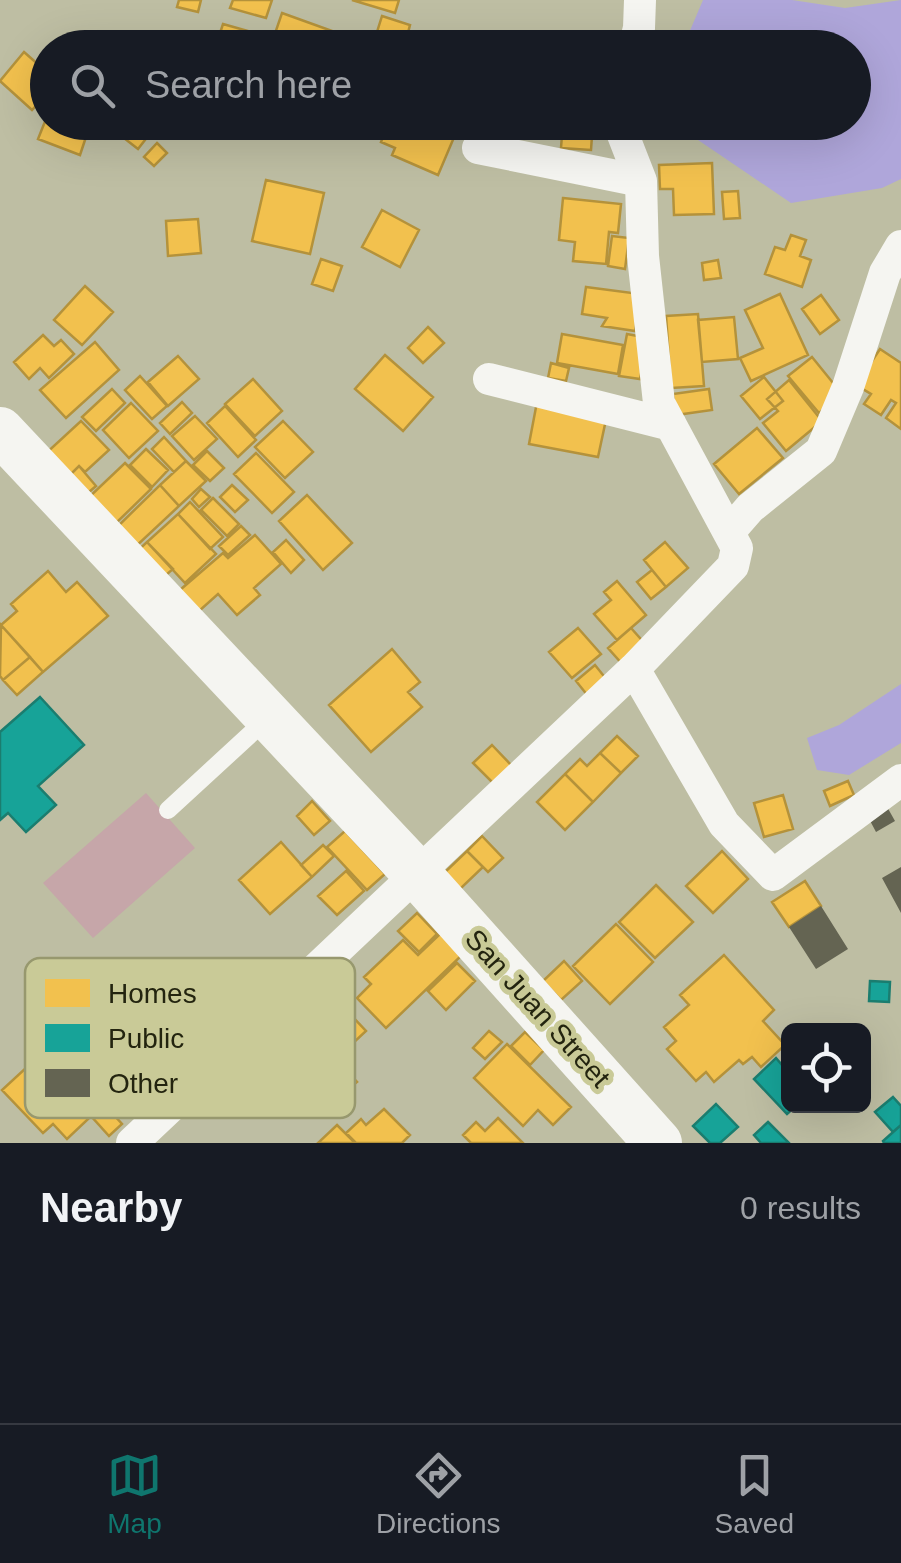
<!DOCTYPE html>
<html lang="en">
<head>
<meta charset="utf-8">
<style>
  :root { --surface:#171b24; --page:#242831; --text:#f1f3f6; --muted:#9ea1a6; --line:#363941; --accent:#0f766e }
  body { margin:0; font-family:Helvetica,sans-serif; background:var(--page); color:var(--text) }
  .controls { position:absolute; right:30px; bottom:30px; display:grid; overflow:hidden; border-radius:15px; box-shadow:0 10px 40px #0002 }
  .controls button { width:90px; height:90px; display:grid; place-items:center; padding:0; border:0; border-bottom:2px solid var(--line); background:var(--surface); color:var(--text); font:50px sans-serif }
  .list { margin:0; padding:0; list-style:none }
  h2 { display:flex; justify-content:space-between; align-items:center; height:130px; margin:0; padding:0 40px; font-size:42px }
  h2 small { font-size:32px; font-weight:400; color:var(--muted) }
  .icon { flex:none; width:55px; height:55px; fill:none; stroke:currentColor; stroke-width:2; stroke-linecap:round; stroke-linejoin:round }
  .map { position:relative; flex:none; width:901px; height:1143px; overflow:hidden }
  .search { position:absolute; background:var(--surface); box-shadow:0 10px 40px #0002; left:30px; right:30px; top:30px; height:110px; display:flex; align-items:center; gap:25px; box-sizing:border-box; padding:0 35px; border-radius:55px; color:var(--muted); font-size:38px }
  .sheet { height:280px; background:var(--surface) }
  nav { display:flex; justify-content:space-around; align-items:center; box-sizing:border-box; height:140px; border-top:2px solid var(--line); background:var(--surface); font-size:28px; color:var(--muted) }
  nav a { display:grid; justify-items:center; gap:5px }
  nav .on { color:var(--accent) }
  .map>svg:first-child { display:block }
  .green { fill:#c6a6a9 }
  .water { fill:#afa6da }
  .homes { fill:#f2c14e; stroke:#b4923b; stroke-width:2.5 }
  .public { fill:#17a398; stroke:#1b7d6f; stroke-width:2.5 }
  .building { fill:#646452 }
  .lines { fill:none; stroke-linecap:round; stroke-linejoin:round }
  .lane { stroke:#f5f5f1; stroke-width:18 }
  .street { stroke:#f5f5f1; stroke-width:32 }
  .secondary { stroke:#f5f5f1; stroke-width:48 }
  .labels { text-anchor:middle; stroke-width:10; stroke-linejoin:round; paint-order:stroke }
  .street-label { font-size:28px; fill:#23240f; stroke:#c9ca97 }
  .key { fill:#c9ca97; stroke:#97986e; stroke-width:2.5 }
  .key-label { font-size:28px; fill:#23240f }
</style>
</head>
<body>
<div class="map">
<svg width="901" height="1143" viewBox="0 0 901 1143">
  <rect width="100%" height="100%" fill="#bebea3"/>
  <!-- green -->
  <path class="green" d="M 146,793 L 195,848 L 93,938 L 43,883 Z"/>
  <!-- water -->
  <path class="water" d="M 703,0 L 792,0 L 845,8 L 901,0 L 901,179 L 882,188 L 791,203 L 673,123 L 854,122 L 854,48 L 683,47 Z
    M 901,684 L 901,743 L 849,775 L 817,770 L 807,738 L 839,725 Z"/>
  <!-- homes -->
  <path class="homes" d="M 179,0 L 201,0 L 198,12 L 177,7 Z
    M 233,0 L 272,0 L 266,18 L 230,8 Z
    M 352,0 L 399,0 L 395,13 Z
    M 282,13 L 346,36 L 342,48 L 270,48 Z
    M 382,16 L 410,25 L 404,48 L 372,48 Z
    M 223,24 L 255,33 L 251,48 L 215,48 Z
    M 24,52 L 48,73 L 48,93 L 32,110 L 0,81 Z
    M 48,114 L 48,122 L 91,122 L 80,155 L 38,139 Z
    M 115,122 L 159,122 L 138,149 L 111,128 Z
    M 389,122 L 445,122 L 458,128 L 438,175 L 392,155 L 395,148 L 381,142 Z
    M 563,122 L 593,122 L 591,150 L 561,148 Z
    M 157,143 L 167,153 L 154,166 L 144,157 Z
    M 712,163 L 714,214 L 674,215 L 673,189 L 660,189 L 659,165 Z
    M 266,180 L 324,193 L 310,254 L 252,241 Z
    M 738,191 L 740,218 L 724,219 L 722,192 Z
    M 563,198 L 621,204 L 618,233 L 609,232 L 606,264 L 573,261 L 575,242 L 559,240 Z
    M 382,210 L 419,230 L 400,267 L 362,247 Z
    M 198,219 L 201,253 L 168,256 L 166,221 Z
    M 791,235 L 806,240 L 800,256 L 811,260 L 802,287 L 765,274 L 775,247 L 785,250 Z
    M 612,236 L 629,238 L 625,269 L 608,266 Z
    M 321,259 L 342,266 L 333,291 L 312,284 Z
    M 718,260 L 721,278 L 704,280 L 702,263 Z
    M 85,286 L 113,312 L 82,345 L 54,320 Z
    M 586,287 L 640,294 L 635,331 L 602,326 L 607,318 L 582,314 Z
    M 780,294 L 808,355 L 751,381 L 740,358 L 763,348 L 745,310 Z
    M 821,295 L 839,320 L 820,334 L 802,309 Z
    M 698,314 L 704,386 L 671,388 L 666,316 Z
    M 734,317 L 738,359 L 702,362 L 698,320 Z
    M 428,327 L 444,343 L 423,363 L 408,348 Z
    M 562,334 L 623,345 L 618,374 L 557,363 Z
    M 627,334 L 648,338 L 640,379 L 619,376 Z
    M 43,335 L 54,346 L 61,340 L 74,354 L 49,378 L 40,368 L 29,379 L 14,362 Z
    M 95,342 L 119,370 L 66,418 L 40,390 Z
    M 880,349 L 901,363 L 901,429 L 886,418 L 896,403 L 891,400 L 881,415 L 864,404 L 871,394 L 856,385 Z
    M 385,355 L 433,397 L 403,431 L 355,389 Z
    M 178,356 L 199,379 L 168,406 L 148,382 Z
    M 812,357 L 842,394 L 819,413 L 788,376 Z
    M 551,363 L 569,368 L 566,381 L 548,378 Z
    M 140,376 L 167,406 L 152,419 L 125,390 Z
    M 764,377 L 783,401 L 760,419 L 741,396 Z
    M 253,379 L 282,411 L 255,436 L 225,404 Z
    M 789,380 L 822,421 L 786,451 L 763,423 L 778,411 L 767,399 Z
    M 112,389 L 125,403 L 96,431 L 82,417 Z
    M 709,389 L 712,410 L 676,415 L 673,394 Z
    M 182,402 L 192,413 L 170,434 L 160,423 Z
    M 537,402 L 607,415 L 598,457 L 529,444 Z
    M 131,403 L 158,431 L 129,458 L 103,430 Z
    M 225,406 L 256,440 L 238,457 L 207,423 Z
    M 195,416 L 217,439 L 194,460 L 172,436 Z
    M 81,421 L 109,450 L 85,472 L 79,466 L 65,480 L 43,456 Z
    M 283,421 L 313,452 L 285,478 L 255,447 Z
    M 757,428 L 783,458 L 739,494 L 714,464 Z
    M 164,437 L 186,461 L 174,472 L 152,449 Z
    M 146,449 L 168,470 L 152,487 L 130,465 Z
    M 207,451 L 224,468 L 210,481 L 193,465 Z
    M 256,453 L 294,492 L 272,513 L 234,474 Z
    M 186,461 L 206,481 L 179,506 L 160,485 Z
    M 125,463 L 151,489 L 113,526 L 86,500 Z
    M 79,466 L 96,486 L 82,498 L 65,480 Z
    M 160,485 L 179,506 L 132,550 L 113,531 Z
    M 232,485 L 248,500 L 235,512 L 220,497 Z
    M 201,489 L 210,497 L 199,507 L 192,499 Z
    M 307,495 L 352,543 L 323,570 L 279,521 Z
    M 213,498 L 239,524 L 227,536 L 201,510 Z
    M 190,502 L 223,537 L 210,549 L 178,514 Z
    M 178,514 L 216,554 L 185,583 L 147,542 Z
    M 241,526 L 250,535 L 228,555 L 219,546 Z
    M 255,535 L 281,564 L 254,588 L 260,595 L 237,615 L 218,594 L 198,612 L 180,590 L 223,553 L 228,558 Z
    M 286,540 L 304,560 L 291,573 L 273,552 Z
    M 147,542 L 173,569 L 159,581 L 134,554 Z
    M 665,542 L 688,568 L 666,587 L 644,560 Z
    M 652,570 L 666,587 L 651,599 L 637,582 Z
    M 48,571 L 66,592 L 77,582 L 108,616 L 43,672 L 1,625 L 17,611 L 11,604 Z
    M 617,581 L 646,615 L 617,640 L 594,614 L 611,600 L 604,592 Z
    M 1,625 L 30,657 L 3,680 L 0,676 Z
    M 578,628 L 601,654 L 572,678 L 549,652 Z
    M 631,628 L 647,646 L 624,666 L 608,648 Z
    M 392,649 L 420,682 L 408,692 L 422,707 L 371,752 L 329,705 Z
    M 30,657 L 43,672 L 17,695 L 3,680 Z
    M 595,665 L 607,680 L 588,696 L 576,681 Z
    M 617,736 L 638,756 L 621,773 L 600,753 Z
    M 492,745 L 513,767 L 494,784 L 473,763 Z
    M 600,753 L 621,773 L 593,802 L 565,774 L 580,759 L 587,766 Z
    M 565,774 L 593,802 L 565,830 L 537,802 Z
    M 848,781 L 854,795 L 830,806 L 824,791 Z
    M 783,795 L 793,829 L 764,837 L 754,803 Z
    M 312,801 L 330,821 L 314,835 L 297,816 Z
    M 345,831 L 385,874 L 367,890 L 327,847 Z
    M 482,836 L 503,858 L 488,872 L 467,851 Z
    M 281,842 L 312,877 L 270,914 L 239,880 Z
    M 323,845 L 334,856 L 312,877 L 301,865 Z
    M 467,851 L 483,867 L 459,890 L 444,873 Z
    M 722,851 L 748,879 L 713,913 L 686,886 Z
    M 346,871 L 364,891 L 337,915 L 318,896 Z
    M 805,881 L 821,906 L 789,927 L 772,902 Z
    M 656,885 L 693,922 L 655,958 L 619,922 Z
    M 417,913 L 437,934 L 419,952 L 398,931 Z
    M 616,924 L 653,962 L 610,1004 L 573,966 Z
    M 441,933 L 462,955 L 386,1028 L 357,998 L 371,984 L 364,977 L 403,940 L 418,955 Z
    M 724,955 L 774,1010 L 763,1021 L 785,1045 L 761,1067 L 752,1057 L 743,1064 L 739,1060 L 714,1082 L 706,1072 L 696,1081 L 667,1049 L 676,1041 L 664,1027 L 689,1005 L 680,995 Z
    M 564,961 L 582,981 L 561,1000 L 543,981 Z
    M 457,963 L 475,981 L 446,1010 L 428,991 Z
    M 335,998 L 366,1031 L 319,1075 L 288,1041 Z
    M 489,1031 L 502,1042 L 485,1059 L 473,1048 Z
    M 525,1032 L 544,1050 L 530,1065 L 511,1046 Z
    M 507,1044 L 571,1107 L 553,1125 L 538,1110 L 523,1126 L 474,1078 Z
    M 40,1055 L 60,1076 L 70,1068 L 104,1104 L 67,1139 L 53,1124 L 43,1133 L 2,1090 Z
    M 336,1059 L 357,1082 L 339,1097 L 319,1075 Z
    M 104,1104 L 122,1124 L 109,1136 L 91,1116 Z
    M 384,1109 L 410,1135 L 402,1143 L 356,1143 L 346,1133 L 361,1119 L 366,1125 Z
    M 498,1118 L 523,1143 L 471,1143 L 463,1135 L 476,1122 L 485,1131 Z
    M 337,1125 L 355,1143 L 318,1143 Z"/>
  <!-- public -->
  <path class="public" d="M 40,697 L 84,745 L 38,786 L 56,805 L 26,832 L 8,813 L 0,820 L 0,732 Z
    M 870,981 L 890,982 L 889,1002 L 869,1001 Z
    M 776,1058 L 788,1072 L 788,1106 L 796,1106 L 787,1114 L 754,1079 Z
    M 893,1097 L 901,1106 L 901,1125 L 893,1132 L 875,1112 Z
    M 716,1104 L 738,1127 L 720,1143 L 710,1143 L 693,1126 Z
    M 768,1122 L 789,1143 L 761,1143 L 754,1135 Z
    M 901,1125 L 901,1143 L 884,1143 L 883,1141 Z"/>
  <!-- building -->
  <path class="building" d="M 886,805 L 895,821 L 876,832 L 867,815 Z
    M 901,867 L 901,913 L 882,878 Z
    M 821,906 L 848,949 L 816,969 L 789,927 Z"/>
  <g class="lines">
    <!-- lane -->
    <path class="lane" d="M 168,810 L 269,717"/>
    <!-- street -->
    <path class="street" d="M 634,48 L 639,28 L 640,0
      M 478,148 L 641,181
      M 489,379 L 671,425
      M 730,531 L 750,508 L 821,451 L 848,387 L 885,273 L 901,246
      M 634,669 L 724,824 L 773,875 L 901,780
      M 132,1143 L 634,669 L 733,566 L 737,548 L 659,403 L 643,256 L 641,181 L 618,122"/>
    <!-- secondary -->
    <path class="secondary" d="M 0,431 L 417,874 L 658,1143"/>
  </g>
  <g class="labels">
    <!-- street labels -->
    <g class="street-label">
      <text transform="translate(538 1008) rotate(48)" y="10">San Juan Street</text>
    </g>
  </g>
  <!-- legend -->
  <rect x="25" y="958" width="330" height="160" rx="15" class="key"/>
  <rect x="45" y="979" width="45" height="28" fill="#f2c14e"/>
  <rect x="45" y="1024" width="45" height="28" fill="#17a398"/>
  <rect x="45" y="1069" width="45" height="28" fill="#646452"/>
  <g class="key-label">
    <text x="108" y="1003">Homes</text>
    <text x="108" y="1048">Public</text>
    <text x="108" y="1093">Other</text>
  </g>
</svg>
<div class="controls">
<button><svg class="icon" aria-label="locate" viewBox="0 0 24 24"><circle cx="12" cy="12" r="6"/><path d="M12 2v4M12 18v4M2 12h4M18 12h4"/></svg></button>
</div>
<div class="search"><svg class="icon" aria-label="search" viewBox="0 0 24 24"><circle cx="10" cy="10" r="6"/><path d="M15 15l6 6"/></svg>Search here</div>
</div>
<section class="sheet">
<h2>Nearby<small>0 results</small></h2>
<ul class="list">
</ul>
</section>
<nav>
<a class="on"><svg class="icon" aria-label="map" viewBox="0 0 24 24"><path d="M3 6l6-2 6 2 6-2v14l-6 2-6-2-6 2zM9 4v14M15 6v14"/></svg>Map</a>
<a><svg class="icon" aria-label="directions" viewBox="0 0 24 24"><path d="M12 3l9 9-9 9-9-9zM9 14v-3h6M13 9l2 2-2 2"/></svg>Directions</a>
<a><svg class="icon" aria-label="saved" viewBox="0 0 24 24"><path d="M7 4h10v16l-5-4-5 4z"/></svg>Saved</a>
</nav>
</body>
</html>
